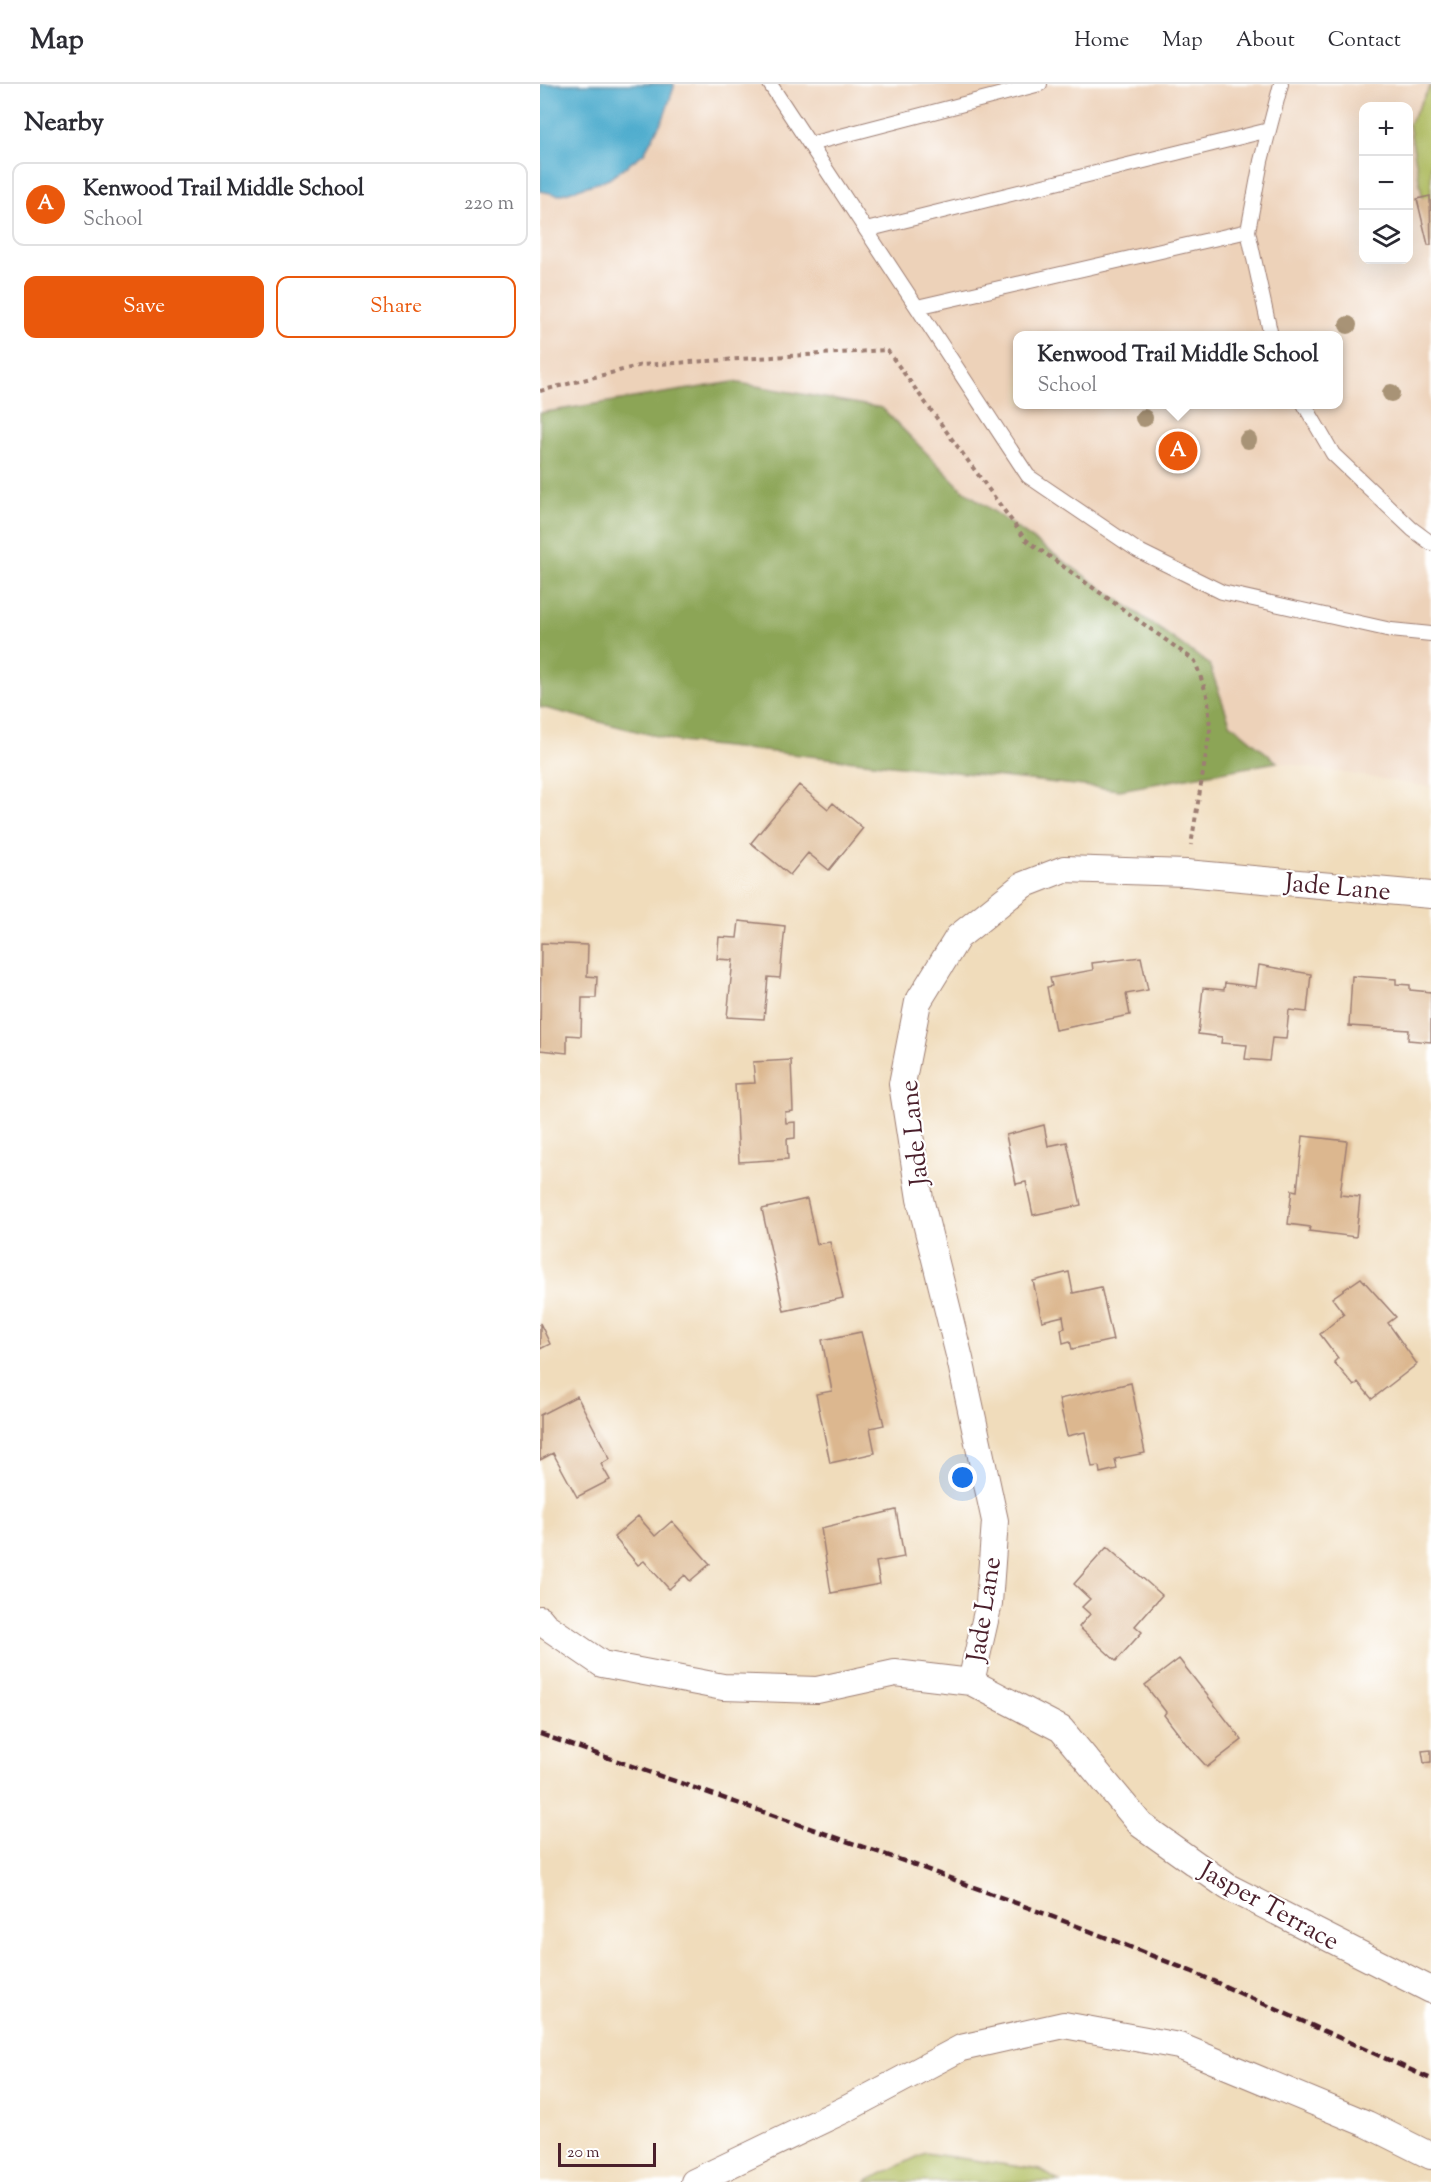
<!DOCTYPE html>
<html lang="en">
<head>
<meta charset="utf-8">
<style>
  :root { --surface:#fff; --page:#f7f7f7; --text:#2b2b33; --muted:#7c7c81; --line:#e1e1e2; --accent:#ea580c }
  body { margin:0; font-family:"Sorts Mill Goudy",serif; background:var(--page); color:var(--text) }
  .controls { position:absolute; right:18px; top:18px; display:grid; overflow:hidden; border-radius:12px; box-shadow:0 6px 24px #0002 }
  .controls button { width:54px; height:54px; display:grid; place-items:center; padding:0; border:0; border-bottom:2px solid var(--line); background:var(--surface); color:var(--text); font:30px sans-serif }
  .scale { position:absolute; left:18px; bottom:15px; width:98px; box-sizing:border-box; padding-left:6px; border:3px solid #4a1f2b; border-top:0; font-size:16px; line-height:21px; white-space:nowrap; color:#4a1f2b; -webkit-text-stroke:4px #fff; paint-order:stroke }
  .you { position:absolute; left:423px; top:1394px; width:21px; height:21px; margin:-15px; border:4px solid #fff; border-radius:50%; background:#1a73e8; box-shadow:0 0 0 9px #1a73e833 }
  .badge { display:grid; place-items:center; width:39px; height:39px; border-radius:50%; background:var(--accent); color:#fff; font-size:20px; font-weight:700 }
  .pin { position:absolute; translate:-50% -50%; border:3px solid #fff; box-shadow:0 2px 6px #0006 }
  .popup { position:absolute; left:473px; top:247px; width:330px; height:78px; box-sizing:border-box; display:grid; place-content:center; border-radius:12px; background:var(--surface); filter:drop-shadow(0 2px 4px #0005); font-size:20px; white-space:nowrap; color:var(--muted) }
  .popup b { font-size:22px; color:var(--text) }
  .popup::after { content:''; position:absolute; left:50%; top:100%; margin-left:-12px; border:12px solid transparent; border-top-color:var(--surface) }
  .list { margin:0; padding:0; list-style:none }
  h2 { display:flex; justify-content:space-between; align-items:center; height:78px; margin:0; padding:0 24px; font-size:26px }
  h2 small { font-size:20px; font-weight:400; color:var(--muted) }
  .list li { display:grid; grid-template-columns:39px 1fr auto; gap:18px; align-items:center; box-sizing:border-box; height:84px; margin:0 12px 12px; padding:0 12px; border:2px solid var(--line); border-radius:12px }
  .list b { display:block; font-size:22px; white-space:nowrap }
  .list p { margin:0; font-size:20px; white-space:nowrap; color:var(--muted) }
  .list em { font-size:20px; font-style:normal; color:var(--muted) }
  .actions { display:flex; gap:12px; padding:18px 24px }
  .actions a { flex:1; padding:14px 0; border:2px solid var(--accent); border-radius:12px; text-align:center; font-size:21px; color:var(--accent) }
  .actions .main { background:var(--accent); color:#fff }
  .icon { flex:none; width:33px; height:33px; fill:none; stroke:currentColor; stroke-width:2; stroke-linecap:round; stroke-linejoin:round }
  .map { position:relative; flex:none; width:891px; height:2098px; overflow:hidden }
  header { display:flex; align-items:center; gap:36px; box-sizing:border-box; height:84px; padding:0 30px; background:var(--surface); border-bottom:2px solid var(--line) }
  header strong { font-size:28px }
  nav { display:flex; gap:33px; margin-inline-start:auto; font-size:21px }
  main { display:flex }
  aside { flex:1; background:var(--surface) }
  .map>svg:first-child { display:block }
  .built { fill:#edd2b9; fill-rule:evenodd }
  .green { fill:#b1be60; stroke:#7e6e46; stroke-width:1.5 }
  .forest { fill:#8ca556; stroke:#6b6240; stroke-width:1.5 }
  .water { fill:#4eaccd; stroke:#4c667c; stroke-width:1.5 }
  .building { fill:#dcb78f }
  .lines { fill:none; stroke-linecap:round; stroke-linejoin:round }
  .service-casing { stroke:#9d7e73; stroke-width:16 }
  .minor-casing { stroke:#9d7e73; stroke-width:28 }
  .path { stroke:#9d7e73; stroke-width:4; stroke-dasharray:4.5 4.5; stroke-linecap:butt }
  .service { stroke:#fff; stroke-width:14 }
  .minor { stroke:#fff; stroke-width:26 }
  .rail { stroke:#4a1f2b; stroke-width:4.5; stroke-dasharray:9 4.5; stroke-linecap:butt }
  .tree { fill:#a89376 }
  .labels { text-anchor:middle; stroke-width:4.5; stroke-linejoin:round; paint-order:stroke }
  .street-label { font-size:26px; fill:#4a1f2b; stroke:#fff }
</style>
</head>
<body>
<header>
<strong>Map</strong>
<nav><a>Home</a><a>Map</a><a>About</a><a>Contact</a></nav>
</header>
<main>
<aside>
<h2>Nearby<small></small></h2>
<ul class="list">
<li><span class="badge">A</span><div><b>Kenwood Trail Middle School</b><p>School</p></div><em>220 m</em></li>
</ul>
<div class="actions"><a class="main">Save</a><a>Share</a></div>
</aside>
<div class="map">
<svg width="891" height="2098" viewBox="0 0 891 2098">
  <rect width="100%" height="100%" fill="#fff"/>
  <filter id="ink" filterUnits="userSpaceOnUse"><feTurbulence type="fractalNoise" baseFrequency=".0167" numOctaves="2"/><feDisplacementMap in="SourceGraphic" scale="12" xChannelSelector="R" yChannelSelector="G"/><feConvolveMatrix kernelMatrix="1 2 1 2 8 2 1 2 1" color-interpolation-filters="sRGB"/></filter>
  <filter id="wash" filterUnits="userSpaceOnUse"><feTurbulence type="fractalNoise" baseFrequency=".008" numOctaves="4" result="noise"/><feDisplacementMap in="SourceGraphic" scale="24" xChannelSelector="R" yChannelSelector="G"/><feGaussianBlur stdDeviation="1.35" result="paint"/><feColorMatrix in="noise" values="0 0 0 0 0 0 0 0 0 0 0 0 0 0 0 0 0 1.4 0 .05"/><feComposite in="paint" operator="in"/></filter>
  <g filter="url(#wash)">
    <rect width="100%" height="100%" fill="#f0dcbb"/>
    <!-- built -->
    <path class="built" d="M 0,0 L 891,0 L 891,703 L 737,678 L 690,639 L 669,580 L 422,405 L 342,324 L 193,298 L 0,329 ZM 824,22 L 868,22 L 868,176 L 824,176 ZM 478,252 L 798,252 L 798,320 L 478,320 Z"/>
    <!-- green -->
    <path class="green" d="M 891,1 L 891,160 L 869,40 Z
      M 385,2069 L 501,2086 L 520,2098 L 325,2098 Z"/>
    <!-- forest -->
    <path class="forest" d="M 193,298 L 342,324 L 422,405 L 669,580 L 690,639 L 737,678 L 580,706 L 140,658 L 0,623 L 0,329 Z"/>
    <!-- water -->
    <path class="water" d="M 0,0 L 134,0 L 134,3 L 124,33 L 104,69 L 69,95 L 19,111 L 0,107 Z"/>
    <g id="blocks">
      <!-- building -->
      <path class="building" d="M 890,112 L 891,161 L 888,161 L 877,115 Z
        M 259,701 L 288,725 L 293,719 L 323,744 L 289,786 L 268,769 L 250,791 L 211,759 Z
        M 199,837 L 245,842 L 240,894 L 228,893 L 224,935 L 187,933 L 193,876 L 177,875 L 179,853 L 197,854 Z
        M 1,859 L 48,861 L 47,892 L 57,893 L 56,914 L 42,914 L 41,952 L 27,951 L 27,969 L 0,966 Z
        M 601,873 L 608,906 L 586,910 L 590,931 L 515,946 L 507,903 L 512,902 L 510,894 L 553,886 L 552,879 Z
        M 719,881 L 771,890 L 767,928 L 749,926 L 746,955 L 732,954 L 729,977 L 705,975 L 707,961 L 681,959 L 682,953 L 658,950 L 663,904 L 684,906 L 685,899 L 716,903 Z
        M 812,892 L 856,895 L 856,900 L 870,901 L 870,906 L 891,908 L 891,958 L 868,956 L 869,946 L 809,942 Z
        M 251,976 L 253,1027 L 245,1028 L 246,1039 L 255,1038 L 255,1054 L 247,1055 L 248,1075 L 199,1078 L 195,1000 L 215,999 L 213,978 Z
        M 504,1041 L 508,1062 L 527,1058 L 541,1121 L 493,1131 L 486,1098 L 476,1100 L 466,1051 Z
        M 763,1052 L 807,1057 L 800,1111 L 820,1113 L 816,1153 L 769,1147 L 770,1143 L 748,1140 L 752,1106 L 757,1107 Z
        M 267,1115 L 277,1160 L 290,1158 L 303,1214 L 244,1227 L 222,1125 Z
        M 529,1188 L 533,1209 L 561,1203 L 573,1256 L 532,1265 L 530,1257 L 523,1259 L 521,1245 L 525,1244 L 523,1232 L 502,1237 L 493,1197 Z
        M 821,1194 L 856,1233 L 848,1239 L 877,1280 L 832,1315 L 818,1298 L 814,1302 L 794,1278 L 798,1274 L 780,1250 L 804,1230 L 792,1214 Z
        M 0,1239 L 10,1260 L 0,1265 Z
        M 321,1248 L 344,1341 L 330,1344 L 335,1369 L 290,1379 L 276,1310 L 292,1307 L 282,1256 Z
        M 591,1299 L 605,1369 L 575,1375 L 577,1385 L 560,1389 L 559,1382 L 552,1383 L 545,1348 L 527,1352 L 519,1315 Z
        M 37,1312 L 70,1375 L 61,1380 L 70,1396 L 37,1413 L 13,1369 L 0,1376 L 0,1331 Z
        M 356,1426 L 364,1473 L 336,1478 L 340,1500 L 291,1509 L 281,1444 Z
        M 98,1432 L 115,1452 L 132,1437 L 170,1480 L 150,1497 L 145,1491 L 129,1505 L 104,1477 L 98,1481 L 74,1453 Z
        M 567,1463 L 622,1511 L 595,1542 L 602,1548 L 576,1577 L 539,1543 L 550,1530 L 542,1523 L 550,1515 L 534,1500 Z
        M 639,1575 L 702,1656 L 667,1683 L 647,1661 L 624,1631 L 626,1628 L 605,1601 Z
        M 891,1666 L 891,1678 L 884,1679 L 882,1667 Z"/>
    </g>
  </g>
  <g filter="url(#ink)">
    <use href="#blocks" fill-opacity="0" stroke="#9d7e73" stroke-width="1.5"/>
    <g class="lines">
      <!-- service casing -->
      <g class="service-casing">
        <path id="service" d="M 230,0 L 488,392 L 597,466 L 682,508 L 851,546 L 891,550
          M 270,60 L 500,0
          M 326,146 L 729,46
          M 377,223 L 708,147
          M 731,252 L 708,147 L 721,77 L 741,0
          M 764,320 L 793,370 L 872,445 L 891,459"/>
      </g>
      <!-- minor casing -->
      <g class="minor-casing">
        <path id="minor" d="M 0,1535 L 5,1541 L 62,1580 L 183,1603 L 277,1606 L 355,1589 L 431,1598 L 521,1645 L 601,1741 L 688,1803 L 891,1906
          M 431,1598 L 449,1519 L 455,1437 L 420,1275 L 380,1115 L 362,1000 L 378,918 L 418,853 L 483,801 L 524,785 L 646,789 L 891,811
          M 154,2098 L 308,2024 L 421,1964 L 524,1941 L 639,1962 L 827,2040 L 891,2072"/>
      </g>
      <!-- path -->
      <path class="path" d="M 0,307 L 102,281 L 347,266 L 485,455 L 655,577 L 668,614 L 670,646 L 651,761"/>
      <!-- service -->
      <use href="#service" class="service"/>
      <!-- minor -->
      <use href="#minor" class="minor"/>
      <!-- rail -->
      <path class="rail" d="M 0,1650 L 375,1781 L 537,1842 L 653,1888 L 891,1995"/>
    </g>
    <!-- trees -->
    <g class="tree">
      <circle cx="808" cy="241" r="9"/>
      <circle cx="851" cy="309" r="9"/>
      <circle cx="604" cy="334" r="9"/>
      <circle cx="708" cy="356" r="9"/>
    </g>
  </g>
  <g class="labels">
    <!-- street labels -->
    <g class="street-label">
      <text transform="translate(798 802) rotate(5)" y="9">Jade Lane</text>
      <text transform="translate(373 1049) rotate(-96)" y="9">Jade Lane</text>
      <text transform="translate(443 1525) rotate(-81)" y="9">Jade Lane</text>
      <text transform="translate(730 1821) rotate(29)" y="9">Jasper Terrace</text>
    </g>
  </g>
</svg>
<div class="controls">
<button>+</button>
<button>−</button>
<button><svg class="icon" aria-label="layers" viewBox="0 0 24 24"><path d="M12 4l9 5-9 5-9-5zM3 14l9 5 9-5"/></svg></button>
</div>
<div class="scale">20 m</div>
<div class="you"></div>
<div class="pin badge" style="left:638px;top:367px">A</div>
<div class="popup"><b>Kenwood Trail Middle School</b>School</div>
</div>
</main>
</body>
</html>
